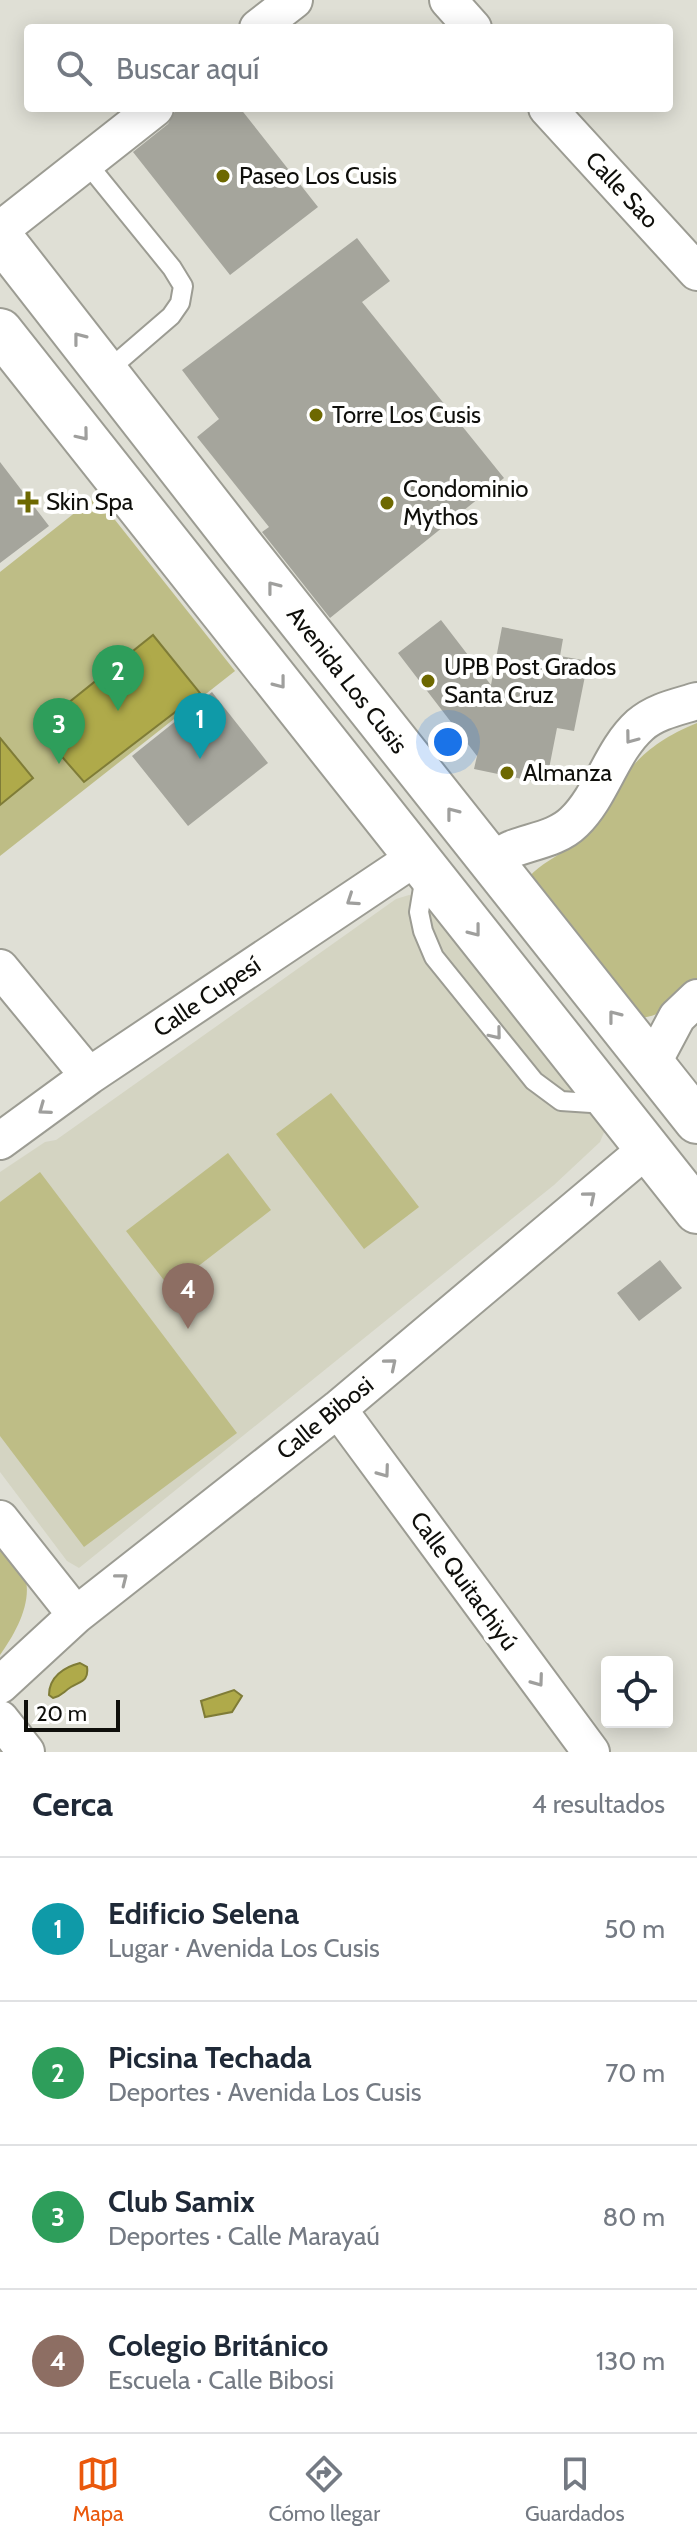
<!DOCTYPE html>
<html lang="es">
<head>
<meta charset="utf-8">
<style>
  :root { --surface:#fff; --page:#f6f6f7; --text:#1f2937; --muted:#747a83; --line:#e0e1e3; --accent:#ea580c }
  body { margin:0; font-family:Cabin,sans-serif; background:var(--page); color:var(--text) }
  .controls { position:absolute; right:24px; bottom:24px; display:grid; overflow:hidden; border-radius:8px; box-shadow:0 4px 20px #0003 }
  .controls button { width:72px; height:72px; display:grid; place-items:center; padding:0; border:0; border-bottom:2px solid var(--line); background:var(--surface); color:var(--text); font:40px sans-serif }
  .scale { position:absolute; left:24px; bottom:20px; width:96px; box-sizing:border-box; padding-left:8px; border:4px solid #0f0f0b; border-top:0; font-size:22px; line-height:28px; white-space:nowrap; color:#0f0f0b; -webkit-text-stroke:6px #fffffe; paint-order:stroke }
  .you { position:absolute; left:448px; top:742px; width:28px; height:28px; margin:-20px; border:6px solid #fff; border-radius:50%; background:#1a73e8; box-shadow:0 0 0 12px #1a73e833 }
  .badge { display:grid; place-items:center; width:52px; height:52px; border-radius:50%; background:var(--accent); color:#fff; font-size:26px; font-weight:700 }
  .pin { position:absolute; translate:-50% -66px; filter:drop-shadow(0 2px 4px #0008) }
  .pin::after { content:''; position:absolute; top:42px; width:28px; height:24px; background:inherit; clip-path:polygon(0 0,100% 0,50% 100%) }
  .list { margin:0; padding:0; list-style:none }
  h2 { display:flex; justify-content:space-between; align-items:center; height:104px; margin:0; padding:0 32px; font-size:34px }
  h2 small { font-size:26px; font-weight:400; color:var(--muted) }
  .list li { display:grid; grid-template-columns:52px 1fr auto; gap:24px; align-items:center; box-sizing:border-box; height:144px; padding:0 32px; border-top:2px solid var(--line) }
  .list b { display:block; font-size:30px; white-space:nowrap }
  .list p { margin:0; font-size:26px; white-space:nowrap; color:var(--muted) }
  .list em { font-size:26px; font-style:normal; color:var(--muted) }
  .icon { flex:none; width:44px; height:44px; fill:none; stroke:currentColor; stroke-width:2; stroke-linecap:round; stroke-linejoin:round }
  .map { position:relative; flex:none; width:697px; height:1752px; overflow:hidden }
  .search { position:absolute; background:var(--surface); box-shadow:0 4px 20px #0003; left:24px; right:24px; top:24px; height:88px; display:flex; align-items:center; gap:20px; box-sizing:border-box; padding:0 28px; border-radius:8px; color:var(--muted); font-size:30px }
  .sheet { height:680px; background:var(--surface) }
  nav { display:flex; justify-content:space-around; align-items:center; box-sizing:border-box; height:112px; border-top:2px solid var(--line); background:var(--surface); font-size:22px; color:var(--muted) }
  nav a { display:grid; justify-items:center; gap:4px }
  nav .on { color:var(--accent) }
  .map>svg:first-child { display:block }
  .built { fill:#d4d4c2 }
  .green { fill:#bebd86 }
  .water { fill:#afaa4a; stroke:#7f7c37; stroke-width:2 }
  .building { fill:#a5a59c }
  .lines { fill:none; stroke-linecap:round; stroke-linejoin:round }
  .lane-casing { stroke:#9c9c93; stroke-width:22 }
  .street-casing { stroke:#9c9c93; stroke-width:40 }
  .secondary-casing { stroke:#9c9c93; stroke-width:48 }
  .lane { stroke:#fff; stroke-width:18 }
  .street { stroke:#fff; stroke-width:36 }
  .secondary { stroke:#fff; stroke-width:44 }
  .oneway { stroke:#9f9f9d }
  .poi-dot { fill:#6d6800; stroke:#fffffe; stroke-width:3 }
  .labels { text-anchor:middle; stroke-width:8; stroke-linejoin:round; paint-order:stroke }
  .poi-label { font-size:24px; fill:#0f0f0b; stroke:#fffffe; text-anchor:start }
  .street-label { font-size:24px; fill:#0f0f0b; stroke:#fffffe }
</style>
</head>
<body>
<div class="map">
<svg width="697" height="1752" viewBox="0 0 697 1752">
  <rect width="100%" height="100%" fill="#dfdfd5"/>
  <!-- built -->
  <path class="built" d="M 409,895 L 428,898 L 605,1130 L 600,1142 L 554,1185 L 79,1568 L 67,1561 L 0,1472 L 0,1172 L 45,1142 L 56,1140 L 396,899 Z"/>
  <!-- green -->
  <path class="green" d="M 96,496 L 235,671 L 0,856 L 0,572 Z
    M 697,723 L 697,981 C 679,998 664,1017 639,1018 L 528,878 C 542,862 556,858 572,845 C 582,837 590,822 598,811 C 629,768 645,744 697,723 Z
    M 331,1093 L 419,1207 L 364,1249 L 276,1134 Z
    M 228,1153 L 271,1210 L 170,1288 L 126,1231 Z
    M 40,1172 L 237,1433 L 84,1547 L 0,1436 L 0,1202 Z
    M 0,1539 C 7,1548 14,1556 20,1565 C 38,1594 17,1631 0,1655 Z"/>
  <!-- water -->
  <path class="water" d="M 153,635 L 200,693 L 84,782 L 37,728 Z
    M 0,738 L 33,778 L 0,805 Z
    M 80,1663 L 87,1667 C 89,1681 81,1681 71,1687 C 63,1692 62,1696 53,1698 L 49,1695 C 49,1677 64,1667 80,1663 Z
    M 234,1690 L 242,1696 L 232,1712 L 205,1717 L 201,1701 Z"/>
  <!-- building -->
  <path class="building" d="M 177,108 L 240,108 L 318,207 L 230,275 L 133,152 L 168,124 Z
    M 357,238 L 390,281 L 362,302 L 504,478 L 330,618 L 262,532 L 269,527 L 197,437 L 219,419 L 182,370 Z
    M 0,462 L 49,526 L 0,563 Z
    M 441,620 L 491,685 L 502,627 L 563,639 L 560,656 L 588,661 L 574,731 L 557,728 L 546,784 L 474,769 L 477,756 L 398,653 Z
    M 212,692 L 268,763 L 188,826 L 132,756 Z
    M 660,1260 L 682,1288 L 639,1321 L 617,1293 Z"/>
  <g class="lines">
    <!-- lane casing -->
    <g class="lane-casing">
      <path id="lane" d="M 86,162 L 172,268 L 183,286 L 180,303 L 171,316 L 106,372
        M 425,876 L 419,912 L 423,931 L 434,957 L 534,1081 L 561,1101 L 606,1104"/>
    </g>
    <!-- street casing -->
    <g class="street-casing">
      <path id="street" d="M 448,0 L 473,28
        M 258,28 L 294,0
        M 547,108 L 697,272
        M 0,230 L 155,108
        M 491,861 C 498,857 505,852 512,849 C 533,841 558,838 574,822 C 602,795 611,751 640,725 C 656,711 678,707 697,701
        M 0,968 L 89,1076
        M 652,1064 L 677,1017 L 697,998
        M 0,1141 L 89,1076 L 416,857
        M 338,1409 L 591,1752
        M 0,1519 L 76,1615
        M 0,1685 L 76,1615 L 338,1409 L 648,1148
        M 0,1719 L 26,1752"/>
    </g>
    <!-- secondary casing -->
    <g class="secondary-casing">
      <path id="secondary" d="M 0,237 L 241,546 L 697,1121
        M 0,331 L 697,1211"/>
    </g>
    <!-- lane -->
    <use href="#lane" class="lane"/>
    <!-- street -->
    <use href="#street" class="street"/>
    <!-- secondary -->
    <use href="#secondary" class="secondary"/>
  </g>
  <!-- one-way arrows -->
  <defs><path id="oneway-chevron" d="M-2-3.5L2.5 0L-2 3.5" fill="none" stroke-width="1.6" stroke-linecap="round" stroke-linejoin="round" transform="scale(2)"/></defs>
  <g class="oneway">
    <use href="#oneway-chevron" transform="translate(79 338) rotate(-128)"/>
    <use href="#oneway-chevron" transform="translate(83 435) rotate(51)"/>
    <use href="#oneway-chevron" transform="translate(273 587) rotate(-128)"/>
    <use href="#oneway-chevron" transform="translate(280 683) rotate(52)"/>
    <use href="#oneway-chevron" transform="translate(631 738) rotate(127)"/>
    <use href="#oneway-chevron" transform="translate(452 813) rotate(-128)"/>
    <use href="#oneway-chevron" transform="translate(352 900) rotate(146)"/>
    <use href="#oneway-chevron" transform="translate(475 931) rotate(52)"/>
    <use href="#oneway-chevron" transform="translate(614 1016) rotate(-128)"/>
    <use href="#oneway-chevron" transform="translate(496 1034) rotate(51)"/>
    <use href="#oneway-chevron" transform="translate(44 1109) rotate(144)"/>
    <use href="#oneway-chevron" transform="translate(590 1197) rotate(-40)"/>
    <use href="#oneway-chevron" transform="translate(391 1364) rotate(-40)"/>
    <use href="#oneway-chevron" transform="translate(384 1472) rotate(54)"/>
    <use href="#oneway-chevron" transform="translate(122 1579) rotate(-38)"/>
    <use href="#oneway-chevron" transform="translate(538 1681) rotate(54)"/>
  </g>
  <!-- markers -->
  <g class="poi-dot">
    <circle cx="223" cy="176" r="8"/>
    <circle cx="316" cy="415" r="8"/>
    <path d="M24 490h8v8h8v8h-8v8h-8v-8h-8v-8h8z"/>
    <circle cx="387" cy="503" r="8"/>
    <circle cx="428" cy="681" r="8"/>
    <circle cx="507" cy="773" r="8"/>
  </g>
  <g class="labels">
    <!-- poi labels -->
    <g class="poi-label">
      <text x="239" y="184">Paseo Los Cusis</text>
      <text x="332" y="423">Torre Los Cusis</text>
      <text x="403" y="497">Condominio<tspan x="403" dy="28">Mythos</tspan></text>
      <text x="46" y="510">Skin Spa</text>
      <text x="444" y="675">UPB Post Grados<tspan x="444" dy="28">Santa Cruz</tspan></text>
      <text x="523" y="781">Almanza</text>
    </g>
    <!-- street labels -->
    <g class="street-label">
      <text transform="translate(622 190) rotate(47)" y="8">Calle Sao</text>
      <text transform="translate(347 680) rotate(52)" y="8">Avenida Los Cusis</text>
      <text transform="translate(207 997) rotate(-34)" y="8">Calle Cupesí</text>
      <text transform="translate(325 1418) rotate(-39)" y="8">Calle Bibosi</text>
      <text transform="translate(464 1581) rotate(54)" y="8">Calle Quitachiyú</text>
    </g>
  </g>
</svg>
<div class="controls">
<button><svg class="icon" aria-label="locate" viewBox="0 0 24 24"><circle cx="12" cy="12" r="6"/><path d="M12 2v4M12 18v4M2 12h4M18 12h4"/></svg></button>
</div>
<div class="scale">20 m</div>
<div class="you"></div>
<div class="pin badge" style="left:200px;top:759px;background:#0f9aa8">1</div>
<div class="pin badge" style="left:118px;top:711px;background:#2e9e5b">2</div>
<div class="pin badge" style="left:59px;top:764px;background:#2e9e5b">3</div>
<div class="pin badge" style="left:188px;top:1329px;background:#8d6e63">4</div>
<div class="search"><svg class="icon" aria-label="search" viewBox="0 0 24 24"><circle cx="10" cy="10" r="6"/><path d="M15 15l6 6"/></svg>Buscar aquí</div>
</div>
<section class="sheet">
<h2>Cerca<small>4 resultados</small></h2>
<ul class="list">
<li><span class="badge" style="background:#0f9aa8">1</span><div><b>Edificio Selena</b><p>Lugar · Avenida Los Cusis</p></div><em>50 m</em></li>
<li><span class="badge" style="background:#2e9e5b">2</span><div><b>Picsina Techada</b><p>Deportes · Avenida Los Cusis</p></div><em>70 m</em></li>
<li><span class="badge" style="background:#2e9e5b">3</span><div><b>Club Samix</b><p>Deportes · Calle Marayaú</p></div><em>80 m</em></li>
<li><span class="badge" style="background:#8d6e63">4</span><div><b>Colegio Británico</b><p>Escuela · Calle Bibosi</p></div><em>130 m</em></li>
</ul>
</section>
<nav>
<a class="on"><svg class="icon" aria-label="map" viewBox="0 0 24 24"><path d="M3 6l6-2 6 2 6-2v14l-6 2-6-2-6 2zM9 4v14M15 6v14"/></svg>Mapa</a>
<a><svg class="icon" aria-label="directions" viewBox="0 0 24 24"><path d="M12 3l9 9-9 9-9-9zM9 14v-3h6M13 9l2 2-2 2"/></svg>Cómo llegar</a>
<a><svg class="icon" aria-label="saved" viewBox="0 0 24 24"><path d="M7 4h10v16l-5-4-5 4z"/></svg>Guardados</a>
</nav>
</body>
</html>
